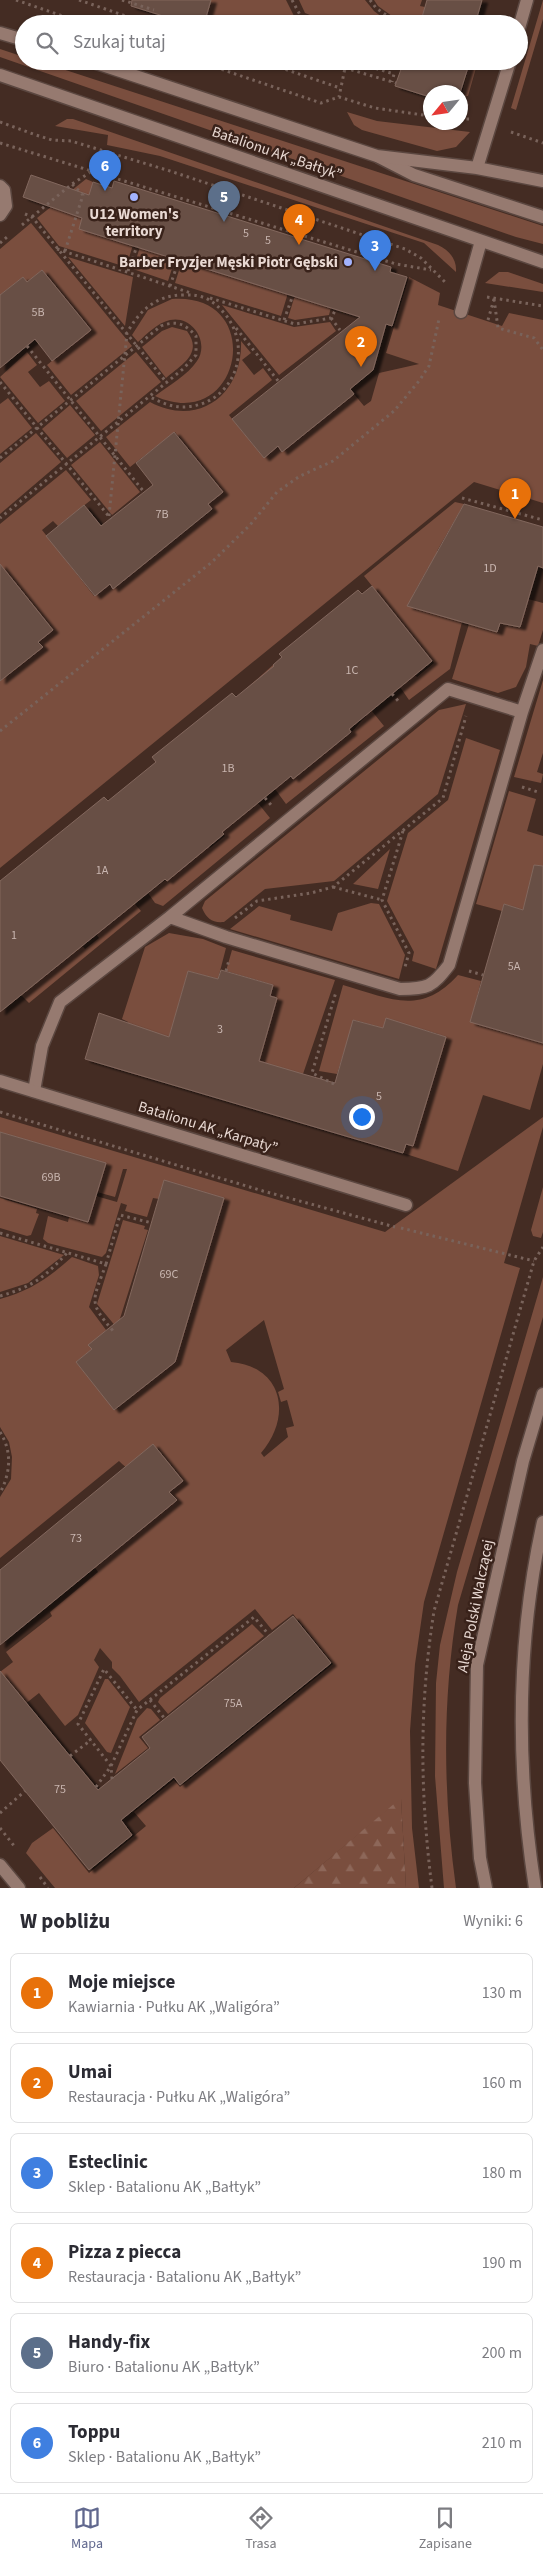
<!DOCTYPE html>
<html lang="pl">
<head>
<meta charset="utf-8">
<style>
  :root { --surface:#fff; --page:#f7f7f7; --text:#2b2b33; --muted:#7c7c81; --line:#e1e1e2; --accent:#61688e }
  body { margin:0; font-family:"Source Sans 3",sans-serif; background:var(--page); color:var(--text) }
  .compass { position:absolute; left:423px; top:85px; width:45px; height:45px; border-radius:50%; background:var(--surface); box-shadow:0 1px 4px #0004; rotate:241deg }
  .you { position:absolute; left:361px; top:1116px; width:18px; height:18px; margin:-12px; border:4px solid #fff; border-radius:50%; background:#1a73e8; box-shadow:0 0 0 8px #1a73e833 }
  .badge { display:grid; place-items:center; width:32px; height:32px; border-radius:50%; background:var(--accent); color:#fff; font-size:16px; font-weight:700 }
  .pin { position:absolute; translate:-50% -41px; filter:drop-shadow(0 1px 2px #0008) }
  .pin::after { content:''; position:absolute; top:26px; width:18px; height:15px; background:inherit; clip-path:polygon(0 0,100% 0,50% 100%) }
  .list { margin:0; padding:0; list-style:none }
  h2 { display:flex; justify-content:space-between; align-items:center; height:65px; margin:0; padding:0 20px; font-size:21px }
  h2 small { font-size:16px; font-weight:400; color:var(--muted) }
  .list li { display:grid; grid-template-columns:32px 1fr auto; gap:15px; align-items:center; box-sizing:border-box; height:80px; margin:0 10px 10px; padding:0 10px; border:1px solid var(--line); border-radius:8px }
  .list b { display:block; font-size:19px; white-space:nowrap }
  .list p { margin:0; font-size:16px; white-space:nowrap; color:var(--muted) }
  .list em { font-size:16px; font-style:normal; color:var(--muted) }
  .icon { flex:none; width:28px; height:28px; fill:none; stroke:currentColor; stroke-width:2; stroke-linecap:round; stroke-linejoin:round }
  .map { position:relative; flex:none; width:543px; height:1888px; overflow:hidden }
  .search { position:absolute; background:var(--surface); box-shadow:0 1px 4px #0004; left:15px; right:15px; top:15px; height:55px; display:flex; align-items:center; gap:12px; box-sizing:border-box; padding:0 18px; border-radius:28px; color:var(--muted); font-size:19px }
  .sheet { height:605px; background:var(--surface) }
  nav { display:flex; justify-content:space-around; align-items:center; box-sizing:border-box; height:70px; border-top:1px solid var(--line); background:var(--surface); font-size:14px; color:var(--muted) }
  nav a { display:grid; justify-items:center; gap:2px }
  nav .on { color:var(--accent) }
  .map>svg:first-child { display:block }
  .green { fill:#7a4e3e; fill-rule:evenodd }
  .forest { fill:url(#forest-firs) }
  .building { fill:#684f45; stroke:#82675d; filter:url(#shadow) }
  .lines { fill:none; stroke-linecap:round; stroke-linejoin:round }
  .service-casing { stroke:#5b4740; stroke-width:15 }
  .minor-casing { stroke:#5b4740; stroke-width:15 }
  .secondary-casing { stroke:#5b4740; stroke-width:15 }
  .path { stroke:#79635b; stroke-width:3; stroke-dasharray:2.5 4; stroke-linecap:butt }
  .service { stroke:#967a70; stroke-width:12 }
  .minor { stroke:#967a70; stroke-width:12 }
  .secondary { stroke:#967a70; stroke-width:12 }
  .poi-dot { fill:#a2b2fd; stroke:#39221a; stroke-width:2 }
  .labels { text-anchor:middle; stroke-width:5; stroke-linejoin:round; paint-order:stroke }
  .number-label { font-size:12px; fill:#c9b6b0 }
  .street-label { font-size:15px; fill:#e9d9d3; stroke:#39221a }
  .poi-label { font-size:15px; font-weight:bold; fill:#e9d9d3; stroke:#39221a }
</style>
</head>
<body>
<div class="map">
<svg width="543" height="1888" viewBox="0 0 543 1888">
  <defs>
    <pattern id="forest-firs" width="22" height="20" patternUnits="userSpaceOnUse" patternTransform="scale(1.25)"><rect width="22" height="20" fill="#7a4e3e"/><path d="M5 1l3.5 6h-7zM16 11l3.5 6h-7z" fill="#8d6759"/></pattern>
    <filter id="shadow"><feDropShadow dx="5.5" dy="3" stdDeviation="1" flood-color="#0009"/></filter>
  </defs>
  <rect width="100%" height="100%" fill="#442c23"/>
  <!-- green -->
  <path class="green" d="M 211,0 L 286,0 L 298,24 L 222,24 L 206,19 Z
    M 299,0 L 365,0 L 374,11 L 391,24 L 317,24 L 315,17 L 305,13 Z
    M 374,0 L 422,0 L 420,6 L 425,7 L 420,24 L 413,24 L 415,19 L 410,17 L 407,24 L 403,24 L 378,6 Z
    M 543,0 L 543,19 L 516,110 L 511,108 Z
    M 0,49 L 24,57 L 24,61 L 38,61 L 543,226 L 543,244 L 516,237 L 0,57 Z
    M 470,61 L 478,61 L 468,96 L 461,97 Z
    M 347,112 L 377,121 L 470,132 L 456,147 L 437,151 L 362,130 L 354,125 Z
    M 67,119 L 73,119 L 438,245 C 449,250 457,259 456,272 L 424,243 L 160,156 L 107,145 L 108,135 L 55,126 Z
    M 86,179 L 93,182 L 133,245 L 126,267 L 59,246 L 37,218 Z
    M 31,223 L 132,346 L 71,395 L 47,365 L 91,329 L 42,270 L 27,282 L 23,277 L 0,295 L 0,249 Z
    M 140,247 L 175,259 L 168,281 L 133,269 Z
    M 68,257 L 133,277 L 125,326 Z
    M 182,261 L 288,293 L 281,316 L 175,283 Z
    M 499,272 L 508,272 L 543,284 L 543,292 L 485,283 Z
    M 409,277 L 440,293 L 438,305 L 502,326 L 509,313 L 543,320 L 543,503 L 474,482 L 0,868 L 0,681 L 42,647 L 0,564 L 0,524 L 66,470 L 91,500 L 58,526 L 53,521 L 42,530 L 94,596 L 110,584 L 114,588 L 212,510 L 208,504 L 222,492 L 175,432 L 130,467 L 106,437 L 150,402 C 199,428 243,394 241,341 L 251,353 L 242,360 L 254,375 L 263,368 L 272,380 L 229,415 L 264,458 L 278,446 L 282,452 L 354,394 L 364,406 L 371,401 L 379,373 L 419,364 L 386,353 Z
    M 295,295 L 331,307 L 329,315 L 295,320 L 288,318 Z
    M 172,299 C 268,292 242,436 155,396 C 168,386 188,375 197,361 C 210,342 192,315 170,320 C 157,323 147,334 138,342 L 132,335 L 148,310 Z
    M 222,305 L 294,327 L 330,322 L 336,331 L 279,375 Z
    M 172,327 L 187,331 C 203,353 183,364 166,378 L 142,347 L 162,331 Z
    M 27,352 L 37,365 L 28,372 L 40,387 L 49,381 L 65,401 L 38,423 L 0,377 Z
    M 136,352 L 161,382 L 101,431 L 76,401 Z
    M 8,398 L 32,428 L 0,454 L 0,404 Z
    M 70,405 L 95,435 L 67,458 L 42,429 Z
    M 36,433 L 61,462 L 0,514 L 0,463 Z
    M 100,442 L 140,492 L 112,515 L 71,465 Z
    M 455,502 L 464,504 L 437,551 L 447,554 L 428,568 L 413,595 L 462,622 L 450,669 L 409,700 L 400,687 L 415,675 L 417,677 L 434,663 L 364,576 Z
    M 528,599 L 543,603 L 543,630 L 538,646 L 530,644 L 526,667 L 516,687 L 498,693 L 452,679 L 469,624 L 500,623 L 520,627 Z
    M 273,665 L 337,744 L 351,733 L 371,710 L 384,726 L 286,804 L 275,789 L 291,777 L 293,779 L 246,689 Z
    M 543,680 L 543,753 L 537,772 L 543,774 L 541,783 L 514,777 Z
    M 466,704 L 438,794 L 334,881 L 265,889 L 224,922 C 212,923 207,919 202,908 L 205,901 L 439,710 Z
    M 466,738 L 500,750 L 436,969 L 412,961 L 414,952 L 387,901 L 408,833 L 448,800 Z
    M 148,769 L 210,848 L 225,836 L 222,832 L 258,803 L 270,818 L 163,906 L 155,903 L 148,893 L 182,868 Z
    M 509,791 L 536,799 L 527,831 L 543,836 L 543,909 L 525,903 L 523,910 L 504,904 L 502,911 L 476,904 Z
    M 390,849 L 378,889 L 353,884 Z
    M 22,871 L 85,949 L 99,938 L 96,934 L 134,903 L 141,911 L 29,1003 L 21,995 L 54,969 L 0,901 Z
    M 371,903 L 379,904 L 405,955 L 399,979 L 230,929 L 259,906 L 291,915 L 290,920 L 332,931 L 338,913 Z
    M 169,933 L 203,939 L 226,948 L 218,979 L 188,971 L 162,1063 L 154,1058 L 148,1078 L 114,1068 L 128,1022 L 122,1019 L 145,947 Z
    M 232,950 L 335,980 L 303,1074 L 249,1097 L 277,998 L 270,996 L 273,985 L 226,971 Z
    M 458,975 L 481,981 L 473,1013 L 487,1027 L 543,1043 L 543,1064 L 530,1110 L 483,1095 L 458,1171 L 403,1153 L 406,1144 L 413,1146 L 443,1046 L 438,1034 L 386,1019 L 383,1028 L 354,1020 L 337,1074 L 319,1071 L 343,985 C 389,998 420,1017 458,975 Z
    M 0,1117 L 385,1232 L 543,1117 L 543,1127 L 504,1263 L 520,1268 L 424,1602 L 415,1664 L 410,1731 L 412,1828 L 419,1888 L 406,1888 L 401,1799 L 294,1888 L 55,1888 L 26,1853 L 32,1843 L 53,1828 L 89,1873 L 146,1826 L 134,1812 L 174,1780 L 180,1787 L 333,1664 L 293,1614 L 272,1630 L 255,1609 L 139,1702 L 120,1676 L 112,1668 L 112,1662 L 100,1648 L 94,1660 L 99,1667 L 78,1715 L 65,1726 L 39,1693 L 0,1724 L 0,1672 L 13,1662 L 6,1652 L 52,1616 L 50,1612 L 98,1572 L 94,1566 L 176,1500 C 161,1482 135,1478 119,1461 L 0,1558 L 0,1497 L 11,1479 L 12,1457 L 9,1442 L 0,1427 L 0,1299 C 30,1291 50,1277 72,1257 L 98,1266 L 99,1275 L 89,1307 L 106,1330 L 92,1349 L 76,1362 L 115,1410 L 175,1362 L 223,1198 L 164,1181 L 159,1199 L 153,1198 L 147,1217 L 125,1211 L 127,1205 L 121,1203 L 106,1253 L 102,1257 L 48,1243 L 43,1239 L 48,1216 L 68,1222 L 69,1217 L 88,1222 L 96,1196 L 117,1202 L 127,1169 L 123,1169 L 115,1197 L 97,1192 L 105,1163 L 0,1132 ZM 264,1320 L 284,1389 L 278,1392 L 281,1402 L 287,1400 L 294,1426 L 286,1428 L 288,1437 L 264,1457 L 261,1453 C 292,1417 284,1367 231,1362 L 226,1350 Z
    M 543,1187 L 543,1232 L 541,1238 L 533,1236 L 531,1230 Z
    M 0,1198 L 37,1209 L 36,1213 L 39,1214 L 31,1235 L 27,1236 L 0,1228 Z
    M 123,1220 L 145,1226 L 144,1229 L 148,1230 L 117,1328 L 97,1304 Z
    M 0,1236 L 64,1255 L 28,1283 L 0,1292 Z
    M 543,1277 L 543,1317 L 458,1605 C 442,1699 443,1794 456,1888 L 444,1888 L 435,1776 L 436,1683 L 440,1645 L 457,1572 Z
    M 252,1624 L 264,1636 L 168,1714 L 158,1702 L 160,1698 Z
    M 105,1679 L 108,1679 L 130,1707 L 111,1753 L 107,1752 L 85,1723 Z
    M 147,1708 L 151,1709 L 160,1720 L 139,1737 L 148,1748 L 115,1774 L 137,1719 Z"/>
  <!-- forest -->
  <path class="forest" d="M 401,1798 L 406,1888 L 294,1888 Z"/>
  <!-- building -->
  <path class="building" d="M 132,0 L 211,0 L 204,24 L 189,24 L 131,6 Z
    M 427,0 L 482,0 L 475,24 L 420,24 Z
    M 404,61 L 470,61 L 460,93 L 430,92 L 430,97 L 395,86 Z
    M 31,175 L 89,195 L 93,182 L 112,188 L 114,181 L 391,267 L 390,272 L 407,277 L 392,326 L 386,324 L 373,370 L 350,389 L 354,394 L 282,452 L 278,446 L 264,458 L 232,419 L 360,317 L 79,229 L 82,218 L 23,197 Z
    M 42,270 L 91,330 L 52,361 L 35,339 L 0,368 L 0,295 L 23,277 L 27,282 Z
    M 174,432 L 223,492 L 208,504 L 212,509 L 113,589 L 110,584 L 95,596 L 46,536 L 84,505 L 101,526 L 153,485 L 136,463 Z
    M 464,504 L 543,527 L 543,568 L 538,566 L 520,627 L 500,623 L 497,632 L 407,606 Z
    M 0,564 L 53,630 L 38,642 L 43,647 L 0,681 Z
    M 372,586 L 432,661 L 349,729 L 351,732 L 293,779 L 291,776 L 222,832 L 224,834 L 167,881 L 165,879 L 0,1012 L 0,881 L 104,797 L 108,801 L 156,762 L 152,757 L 232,693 L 236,697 L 274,666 L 273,665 L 282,657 L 279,654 L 358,590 L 362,594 Z
    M 534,865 L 543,866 L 543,1043 L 470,1022 L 504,904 L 523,910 Z
    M 221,970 L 273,985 L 270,996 L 277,998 L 259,1061 L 303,1074 L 335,1083 L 353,1020 L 383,1028 L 386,1018 L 446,1037 L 413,1146 L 406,1144 L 403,1153 L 85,1059 L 99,1013 L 169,1037 L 188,971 L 218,979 Z
    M 0,1132 L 106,1163 L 88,1222 L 0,1196 Z
    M 164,1180 L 224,1198 L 175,1362 L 114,1410 L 76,1362 L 92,1349 L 88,1345 L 124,1316 Z
    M 153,1444 L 183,1481 L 169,1492 L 177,1500 L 0,1645 L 0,1570 Z
    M 293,1616 L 331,1663 L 180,1785 L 174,1777 L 121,1820 L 132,1835 L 89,1870 L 0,1760 L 0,1671 L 98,1790 L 150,1748 L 142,1737 Z"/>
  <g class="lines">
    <!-- service casing -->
    <g class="service-casing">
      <path id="service" d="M 379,157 L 414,175 L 543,217
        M 0,186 L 4,190 L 6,206 L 0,215
        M 170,917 L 448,689 L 522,712
        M 34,1091 L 42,1046 L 60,1002 L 170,917 L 226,937 L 400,989 C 428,989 432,987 449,965 L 522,712 L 543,650
        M 535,1888 C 516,1765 516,1644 543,1522"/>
    </g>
    <!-- minor casing -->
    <g class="minor-casing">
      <path id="minor" d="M 519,28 L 527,0
        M 0,33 L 24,40
        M 90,61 L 377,156 L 477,168 L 543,181
        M 0,75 L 543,262
        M 477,168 L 510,61
        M 461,312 L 481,241
        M 0,1081 L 406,1205
        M 0,1865 L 19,1888"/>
    </g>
    <!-- secondary casing -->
    <g class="secondary-casing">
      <path id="secondary" d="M 486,1888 L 480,1858 L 475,1783 L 477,1665 L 523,1461 L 543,1394"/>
    </g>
    <!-- path -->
    <path class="path" d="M 16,0 L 86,24
      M 79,0 L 149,24
      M 122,0 L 154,10
      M 292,0 L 305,24
      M 370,0 L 376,8 L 399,24
      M 197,61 L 321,103 L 339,97 L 375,108 L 430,116
      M 261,61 L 340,88
      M 322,61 L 345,68 L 339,97
      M 351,61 L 394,74 L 392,82
      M 345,68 L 396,83
      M 460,103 L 468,106
      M 460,119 L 469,119
      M 0,122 L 36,135 L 52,140 L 71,141 L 170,171 L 405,249 L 421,258 L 446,283
      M 511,132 L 543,143
      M 0,143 L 396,264 L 431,270
      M 25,214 L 32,217 L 167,383
      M 22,225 L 72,184 L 94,170
      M 0,243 L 7,237
      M 57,249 L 191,293
      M 65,251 L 83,195 L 72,184
      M 128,271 L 137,246
      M 170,286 L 179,260
      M 487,297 L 543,306
      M 210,298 L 295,324 L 331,318 L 336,309
      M 494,299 L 498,328 L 534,338 L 543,350
      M 331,318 L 340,330
      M 284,320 L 293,295
      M 488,320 L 494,299
      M 236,328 L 279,382
      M 27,346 L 144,492
      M 0,382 L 111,519
      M 0,458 L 161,326 C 177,320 185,324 196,336 L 196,355 L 183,369 L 0,518
      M 462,498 L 543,520
      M 109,516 L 127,333 C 139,311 156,295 183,295 C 202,294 212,299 225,314 C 255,351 232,407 182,407 C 171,407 160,402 150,397
      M 392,694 L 400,703
      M 0,731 L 212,562 L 250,525 L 277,492 L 300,476 L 333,461 L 394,411 L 419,381 L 429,366 L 439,319
      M 522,787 L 538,792
      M 265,798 L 272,806
      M 403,831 L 382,900 L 409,953 L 405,967
      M 333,887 L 382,900
      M 235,918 L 257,901 L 311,893 L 333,887 L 443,798 L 466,716
      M 226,971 L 229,960
      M 469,971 L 483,975
      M 334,1084 L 312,1073 L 336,992
      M 0,1112 L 263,1191 L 395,1227
      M 401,1228 L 534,1261
      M 0,1233 L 106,1264 C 93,1301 87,1301 114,1332
      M 106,1264 L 120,1215 L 152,1223
      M 0,1296 C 32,1287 45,1277 67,1253
      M 0,1432 C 12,1451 11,1472 0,1493
      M 150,1700 L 165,1719
      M 70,1756 L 91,1740
      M 112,1779 L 111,1766 L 78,1724 L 104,1669 L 137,1710
      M 96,1787 L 111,1766 L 137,1710 L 254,1617 L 269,1635
      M 0,1813 L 25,1791
      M 0,1828 L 15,1847
      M 40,1877 L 48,1888
      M 432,1888 C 420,1793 419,1706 434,1611 L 534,1261 L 543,1247"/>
    <!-- service -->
    <use href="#service" class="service"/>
    <!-- minor -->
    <use href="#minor" class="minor"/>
    <!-- secondary -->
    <use href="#secondary" class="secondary"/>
  </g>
  <!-- markers -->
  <g class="poi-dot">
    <circle cx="134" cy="197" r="5"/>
    <circle cx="348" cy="262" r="5"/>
  </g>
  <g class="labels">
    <!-- number labels -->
    <g class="number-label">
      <text x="246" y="237">5</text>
      <text x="268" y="244">5</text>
      <text x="38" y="316">5B</text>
      <text x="162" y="518">7B</text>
      <text x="490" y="572">1D</text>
      <text x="352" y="674">1C</text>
      <text x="228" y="772">1B</text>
      <text x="102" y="874">1A</text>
      <text x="14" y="939">1</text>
      <text x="514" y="970">5A</text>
      <text x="220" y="1033">3</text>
      <text x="379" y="1100">5</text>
      <text x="51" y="1181">69B</text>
      <text x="169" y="1278">69C</text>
      <text x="76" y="1542">73</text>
      <text x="233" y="1707">75A</text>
      <text x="60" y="1793">75</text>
    </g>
    <!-- street labels -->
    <g class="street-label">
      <text transform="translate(277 153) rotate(19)" y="5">Batalionu AK „Bałtyk”</text>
      <text transform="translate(208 1127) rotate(17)" y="5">Batalionu AK „Karpaty”</text>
      <text transform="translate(475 1606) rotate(-79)" y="5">Aleja Polski Walczącej</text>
    </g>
    <!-- poi labels -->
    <g class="poi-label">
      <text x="134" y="219">U12 Women's<tspan x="134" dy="17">territory</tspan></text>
      <text x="338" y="267" text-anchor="end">Barber Fryzjer Męski Piotr Gębski</text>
    </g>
  </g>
</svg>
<svg class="compass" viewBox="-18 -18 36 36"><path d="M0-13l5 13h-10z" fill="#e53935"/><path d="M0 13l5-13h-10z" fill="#7c7c81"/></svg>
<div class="you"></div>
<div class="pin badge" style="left:515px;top:519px;background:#e8710a">1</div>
<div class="pin badge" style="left:361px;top:367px;background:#e8710a">2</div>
<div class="pin badge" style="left:375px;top:271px;background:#3f7fe0">3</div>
<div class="pin badge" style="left:299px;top:245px;background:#e8710a">4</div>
<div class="pin badge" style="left:224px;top:222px;background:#5c6f8a">5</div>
<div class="pin badge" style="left:105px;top:191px;background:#3f7fe0">6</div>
<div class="search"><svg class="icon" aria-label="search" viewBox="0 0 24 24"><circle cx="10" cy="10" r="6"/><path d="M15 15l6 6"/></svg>Szukaj tutaj</div>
</div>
<section class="sheet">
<h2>W pobliżu<small>Wyniki: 6</small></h2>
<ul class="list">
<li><span class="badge" style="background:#e8710a">1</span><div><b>Moje miejsce</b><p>Kawiarnia · Pułku AK „Waligóra”</p></div><em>130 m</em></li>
<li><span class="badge" style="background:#e8710a">2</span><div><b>Umai</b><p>Restauracja · Pułku AK „Waligóra”</p></div><em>160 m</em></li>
<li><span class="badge" style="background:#3f7fe0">3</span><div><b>Esteclinic</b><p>Sklep · Batalionu AK „Bałtyk”</p></div><em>180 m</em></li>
<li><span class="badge" style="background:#e8710a">4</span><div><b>Pizza z piecca</b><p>Restauracja · Batalionu AK „Bałtyk”</p></div><em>190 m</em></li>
<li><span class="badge" style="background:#5c6f8a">5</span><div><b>Handy-fix</b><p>Biuro · Batalionu AK „Bałtyk”</p></div><em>200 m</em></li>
<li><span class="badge" style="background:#3f7fe0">6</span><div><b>Toppu</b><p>Sklep · Batalionu AK „Bałtyk”</p></div><em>210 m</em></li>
</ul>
</section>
<nav>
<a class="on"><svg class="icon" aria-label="map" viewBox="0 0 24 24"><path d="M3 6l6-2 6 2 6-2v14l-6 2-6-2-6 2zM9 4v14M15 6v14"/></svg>Mapa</a>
<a><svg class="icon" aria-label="directions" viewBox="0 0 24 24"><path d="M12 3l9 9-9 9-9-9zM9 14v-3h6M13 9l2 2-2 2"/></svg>Trasa</a>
<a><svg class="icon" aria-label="saved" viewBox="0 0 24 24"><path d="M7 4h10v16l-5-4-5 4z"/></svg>Zapisane</a>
</nav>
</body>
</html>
